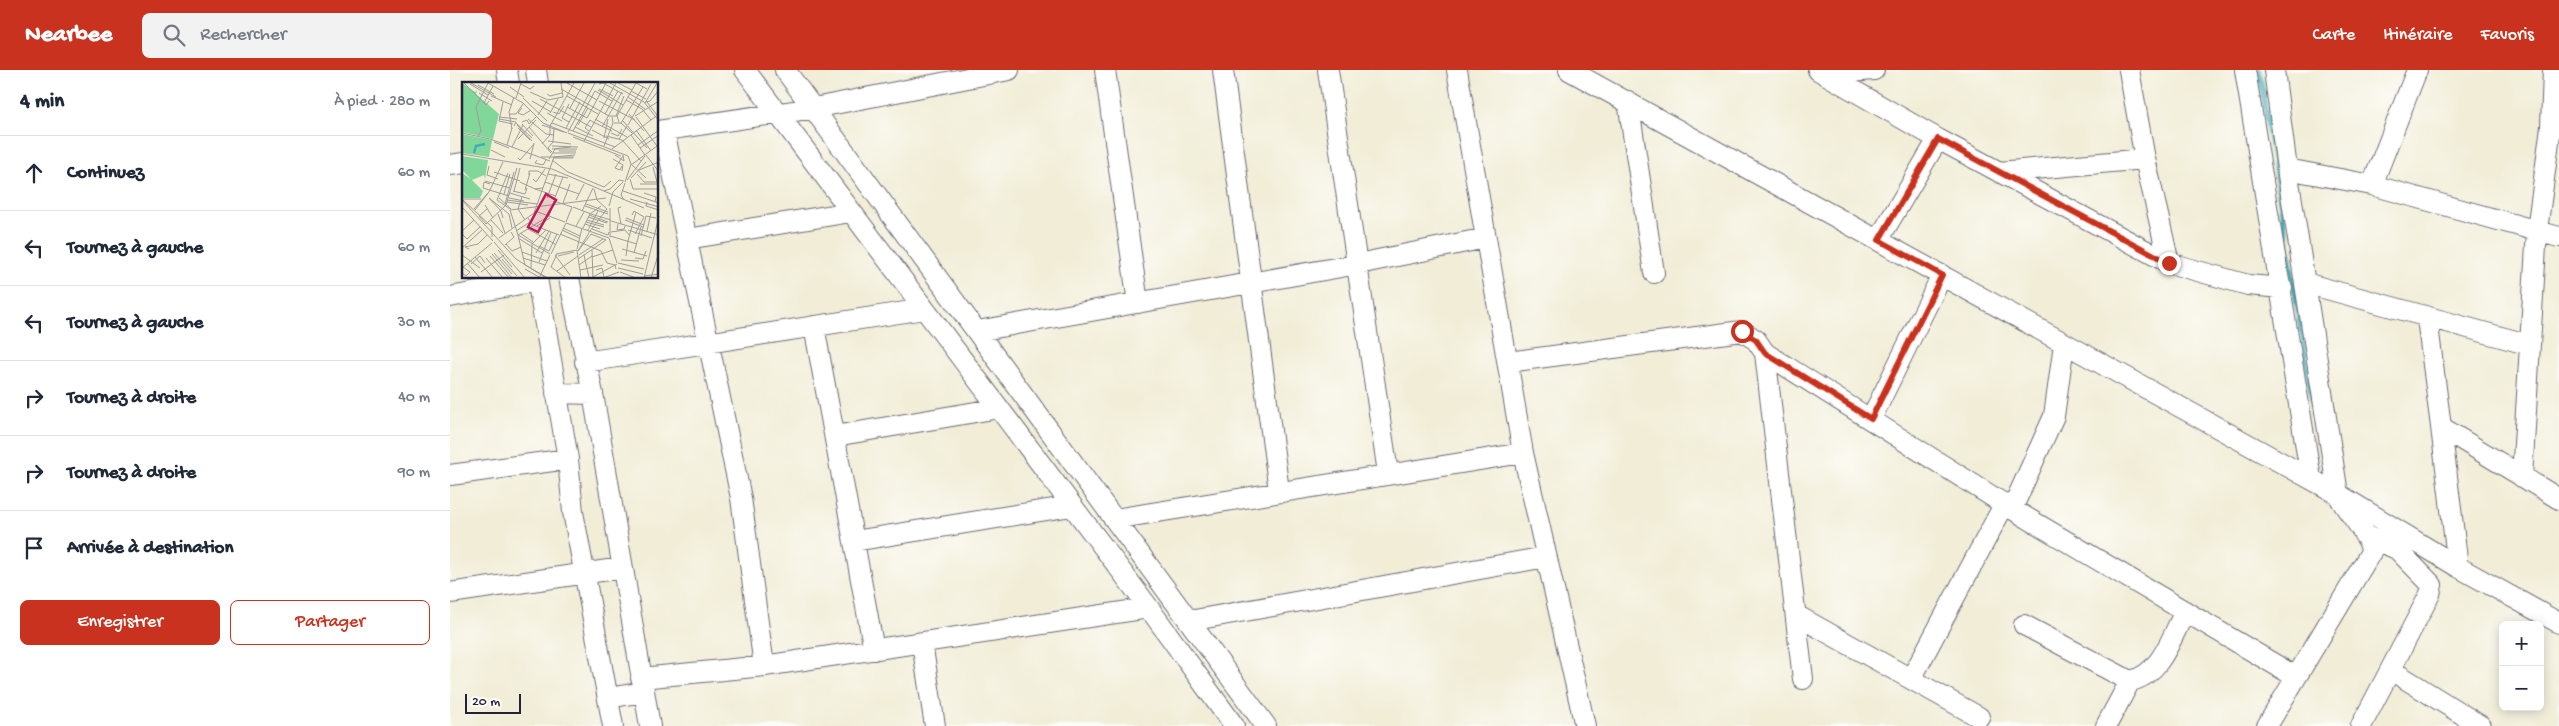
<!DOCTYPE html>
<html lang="fr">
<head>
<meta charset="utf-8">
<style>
  :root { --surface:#fff; --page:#f2f2f3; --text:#1f2937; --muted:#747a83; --line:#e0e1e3; --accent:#c8321e }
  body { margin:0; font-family:"Gochi Hand",sans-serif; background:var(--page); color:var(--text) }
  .controls { position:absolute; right:15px; bottom:15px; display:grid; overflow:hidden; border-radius:8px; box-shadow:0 2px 12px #0003 }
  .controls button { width:45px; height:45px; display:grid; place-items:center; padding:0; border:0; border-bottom:1px solid var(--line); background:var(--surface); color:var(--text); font:25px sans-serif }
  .scale { position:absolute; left:15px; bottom:12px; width:56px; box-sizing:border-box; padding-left:5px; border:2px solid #22223b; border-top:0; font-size:14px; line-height:18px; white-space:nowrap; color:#22223b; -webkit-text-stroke:4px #fdfcf7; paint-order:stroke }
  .stop { position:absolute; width:15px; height:15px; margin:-11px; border:4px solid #c8321e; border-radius:50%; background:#fff }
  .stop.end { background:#c8321e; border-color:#fff; box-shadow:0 1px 5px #0008 }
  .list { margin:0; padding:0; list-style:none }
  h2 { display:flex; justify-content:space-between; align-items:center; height:65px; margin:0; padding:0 20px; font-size:21px }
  h2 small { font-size:16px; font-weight:400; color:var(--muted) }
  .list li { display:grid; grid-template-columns:32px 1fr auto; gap:15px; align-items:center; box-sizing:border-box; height:75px; padding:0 20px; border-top:1px solid var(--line) }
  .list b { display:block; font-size:19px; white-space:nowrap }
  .list em { font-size:16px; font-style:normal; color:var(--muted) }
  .actions { display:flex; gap:10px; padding:15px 20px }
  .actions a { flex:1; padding:11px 0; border:1px solid var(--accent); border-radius:8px; text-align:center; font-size:18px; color:var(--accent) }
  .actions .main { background:var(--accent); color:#fff }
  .icon { flex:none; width:28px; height:28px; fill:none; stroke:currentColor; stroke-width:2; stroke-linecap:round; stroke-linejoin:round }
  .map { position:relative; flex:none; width:2109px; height:656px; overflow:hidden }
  header { display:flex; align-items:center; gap:30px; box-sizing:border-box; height:70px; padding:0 25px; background:var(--accent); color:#fff }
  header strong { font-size:24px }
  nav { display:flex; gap:28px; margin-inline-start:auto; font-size:18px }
  .search { width:350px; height:45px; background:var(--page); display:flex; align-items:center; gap:12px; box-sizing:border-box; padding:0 18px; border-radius:8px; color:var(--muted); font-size:19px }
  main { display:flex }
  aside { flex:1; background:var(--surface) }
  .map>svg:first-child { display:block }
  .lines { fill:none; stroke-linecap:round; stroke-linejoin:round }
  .stream { stroke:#3eafb8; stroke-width:5.5 }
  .minor-casing { stroke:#6a6972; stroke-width:22 }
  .minor { stroke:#fff; stroke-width:20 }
  .route { stroke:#c8321e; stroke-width:6 }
  .inset-river { fill:none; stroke:#3eafb8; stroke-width:2.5 }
  .inset-road { fill:none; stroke:#9e9c99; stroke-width:1 }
  .view { fill:#c2185b; fill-opacity:0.15; stroke:#c2185b; stroke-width:2.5 }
  .inset-edge { fill:none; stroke:#22223b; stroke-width:2.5 }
</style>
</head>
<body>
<header>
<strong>Nearbee</strong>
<div class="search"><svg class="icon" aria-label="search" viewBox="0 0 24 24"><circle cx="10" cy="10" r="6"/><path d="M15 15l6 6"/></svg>Rechercher</div>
<nav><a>Carte</a><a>Itinéraire</a><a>Favoris</a></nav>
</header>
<main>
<aside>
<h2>4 min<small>À pied · 280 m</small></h2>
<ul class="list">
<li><svg class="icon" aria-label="ahead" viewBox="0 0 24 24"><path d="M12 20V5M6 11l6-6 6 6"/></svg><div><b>Continuez</b></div><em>60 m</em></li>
<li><svg class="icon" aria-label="left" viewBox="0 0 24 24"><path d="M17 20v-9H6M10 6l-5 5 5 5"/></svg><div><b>Tournez à gauche</b></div><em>60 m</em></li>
<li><svg class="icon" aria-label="left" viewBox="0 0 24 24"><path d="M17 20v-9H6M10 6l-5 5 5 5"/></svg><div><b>Tournez à gauche</b></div><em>30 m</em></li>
<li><svg class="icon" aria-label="right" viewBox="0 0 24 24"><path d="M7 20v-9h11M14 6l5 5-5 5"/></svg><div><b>Tournez à droite</b></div><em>40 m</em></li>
<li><svg class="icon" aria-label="right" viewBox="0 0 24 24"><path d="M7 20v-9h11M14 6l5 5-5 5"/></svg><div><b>Tournez à droite</b></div><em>90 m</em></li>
<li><svg class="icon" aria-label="arrive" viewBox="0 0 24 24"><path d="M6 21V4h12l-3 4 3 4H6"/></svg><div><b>Arrivée à destination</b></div></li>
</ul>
<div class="actions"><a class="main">Enregistrer</a><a>Partager</a></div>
</aside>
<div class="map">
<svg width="2109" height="656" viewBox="0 0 2109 656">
  <rect width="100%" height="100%" fill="#fdfcf7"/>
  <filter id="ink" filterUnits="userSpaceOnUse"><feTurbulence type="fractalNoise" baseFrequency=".02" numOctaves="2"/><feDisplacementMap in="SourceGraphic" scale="10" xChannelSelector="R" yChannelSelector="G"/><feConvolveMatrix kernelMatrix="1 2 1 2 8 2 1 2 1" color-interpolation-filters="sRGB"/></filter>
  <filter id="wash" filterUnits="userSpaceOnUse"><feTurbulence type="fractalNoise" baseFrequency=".0096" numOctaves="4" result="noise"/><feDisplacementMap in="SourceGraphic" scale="20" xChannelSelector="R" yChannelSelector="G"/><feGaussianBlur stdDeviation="1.12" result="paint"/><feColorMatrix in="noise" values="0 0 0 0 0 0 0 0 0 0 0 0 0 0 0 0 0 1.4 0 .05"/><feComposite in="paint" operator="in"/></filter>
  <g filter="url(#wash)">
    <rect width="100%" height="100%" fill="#f1edd7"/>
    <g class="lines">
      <!-- stream -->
      <path class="stream" d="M 1809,0 L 1864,339"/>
    </g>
  </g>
  <g filter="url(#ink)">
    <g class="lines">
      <!-- minor casing -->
      <g class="minor-casing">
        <path id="minor" d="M 57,0 L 59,14
          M 86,0 L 88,14
          M 295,0 L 699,538 L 784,656
          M 335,0 L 816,656
          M 655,0 L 688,233
          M 773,0 L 829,421
          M 878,0 L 938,403
          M 1007,0 L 1073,383 L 1135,656
          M 1119,0 L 1888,424 L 2008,497 L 2109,553
          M 1368,0 L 1488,69 L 1719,193 L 1798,215 L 1832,218
          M 1679,0 L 1695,89 L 1719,193
          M 1795,0 L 1861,409
          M 1375,4 L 1424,0
          M 1178,31 L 1204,203
          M 214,60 L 291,428 L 314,596
          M 208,61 L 364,38 L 559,0
          M 0,95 L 14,93
          M 1837,99 L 1922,115 L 2109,167
          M 1549,102 L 1695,89
          M 1922,115 L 1967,0
          M 237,169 L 401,142
          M 1429,169 L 1488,69
          M 87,208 L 118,389 L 123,442 L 163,656
          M 119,208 L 143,324 L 200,656
          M 1855,213 L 2080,275
          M 0,227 L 87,211
          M 1977,248 L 1991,357 L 2109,429
          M 364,256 L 424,580
          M 527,261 L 908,194 L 1036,168
          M 1315,283 L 1562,439 L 1846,607
          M 135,292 L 474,239
          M 1058,292 L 1292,261 L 1306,270 L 1315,283 L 1353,609
          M 106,323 L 143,324
          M 1421,349 L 1492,205
          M 1991,357 L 2008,497
          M 385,366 L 549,338
          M 0,405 L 118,389
          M 2072,407 L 2087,160 L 2101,57 L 2103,0
          M 1562,439 L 1604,346 L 1614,274
          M 664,449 L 1073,383
          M 404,471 L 622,436
          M 0,523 L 172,498
          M 1346,545 L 1529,647
          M 739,551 L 1096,487
          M 1574,555 L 1680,611 C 1711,605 1722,566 1735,541
          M 472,573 L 485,656
          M 1941,600 L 2031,656
          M 191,608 L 314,596 L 699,538
          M 1461,609 L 1555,433
          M 158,628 L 194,622
          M 1656,656 L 1680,611
          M 1817,656 L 1921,482 C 1921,465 1895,441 1888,424 L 1837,99 L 1824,0
          M 1911,656 L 1980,524 L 1982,515 L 1947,479 L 1914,465"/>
      </g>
      <!-- minor -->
      <use href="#minor" class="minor"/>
    </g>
  </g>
  <g class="lines" filter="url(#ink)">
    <!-- route -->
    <path class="route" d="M 1292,261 L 1306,270 L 1315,283 L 1421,349 L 1492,205 L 1429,170 L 1488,69 L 1719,193"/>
  </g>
  <!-- overview -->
  <g transform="translate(12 12)">
    <rect width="196" height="196" fill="#f1edd7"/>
    <path d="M 0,1 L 13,10 L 15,8 L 14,12 L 37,32 L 31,57 L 0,50 ZM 0,52 L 30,58 L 27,75 L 0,71 ZM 0,74 L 26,78 L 23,97 L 22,93 L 10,98 L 21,109 L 18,116 L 0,116 L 0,91 L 9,97 L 0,88 Z" fill="#81d699"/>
    <path class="inset-river" d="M 12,71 L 14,64 L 23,62"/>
    <path class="inset-road" d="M 2,1 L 24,23 L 27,19M 9,1 L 34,15M 26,1 L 61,21 L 81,41 L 105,51M 105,1 L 135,18M 148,1 L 182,20 L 197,39M 156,1 L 170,8M 8,2 L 26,13M 59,2 L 68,7 L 72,4M 137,2 L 141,1 L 161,12M 16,3 L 32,12M 48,5 L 62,15M 99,7 L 147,34 L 155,34M 137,7 L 151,14M 136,8 L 161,23M 133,9 L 150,19M 169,9 L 184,17M 68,10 L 86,18 L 101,15 L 99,1M 17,11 L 30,19M 85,12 L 88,14 L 100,11M 29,14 L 50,23M 105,14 L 136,32M 166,15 L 183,27M 54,16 L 59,1M 61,16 L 85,39M 78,17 L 129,45M 164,18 L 180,27 L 189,38M 70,19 L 89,30M 137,19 L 173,38M 41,20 L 37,39 L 51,42M 184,20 L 188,19 L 197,8M 185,20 L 195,33M 22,21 L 31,4M 183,21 L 195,1M 105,25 L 125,36 L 144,1M 60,26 L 56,31 L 61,33 L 69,28M 108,26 L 122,1M 91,30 L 97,32 L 102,24M 85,31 L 100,39M 88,31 L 96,17M 48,32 L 54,32 L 61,22M 143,32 L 156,9M 167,32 L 182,49M 76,33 L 85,19M 154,34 L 162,14M 173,34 L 197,19M 37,35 L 55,37M 174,35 L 195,64M 37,37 L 54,40 L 52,44M 66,37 L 84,52 L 92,53M 133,37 L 165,55M 161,39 L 185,66M 60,40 L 65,38 L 67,42 L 74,35M 107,40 L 100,36 L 107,22M 131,40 L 150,49M 157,40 L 155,34 L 174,1 L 185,7M 54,41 L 70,56M 90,41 L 124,54M 152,41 L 159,41 L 170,51M 159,41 L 181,5M 60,42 L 71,54M 55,43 L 70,59M 80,43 L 102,50M 116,43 L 126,26M 166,43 L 189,2M 67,45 L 89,71M 113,45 L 131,54M 140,45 L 160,10M 56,46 L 68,58M 104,46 L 118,20M 50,47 L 47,30 L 52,15M 130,48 L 147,57M 174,48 L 189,69M 111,49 L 133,9M 127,49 L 123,46 L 128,38 L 131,40M 106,50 L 133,1M 0,51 L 28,57 L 88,79M 106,51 L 166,74 L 169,82 L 163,100M 149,51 L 156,54 L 160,47M 169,53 L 183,73M 16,54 L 19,49 L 14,25 L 26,1M 124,54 L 153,65M 144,54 L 160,58 L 179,79M 111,55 L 159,74M 142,56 L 146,37M 56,57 L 74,38M 157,57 L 165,44M 86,59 L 109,62M 122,59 L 154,1M 32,60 L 47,66M 80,62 L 88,53 L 88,44 L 112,1M 45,63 L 50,46M 176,63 L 197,48M 90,64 L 116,65M 142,64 L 151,41 L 150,35M 50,65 L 61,43M 178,66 L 197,53M 90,67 L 109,65M 150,67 L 197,32M 29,68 L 43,75M 97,69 L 114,69M 90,70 L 86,66 L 91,60 L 92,46M 91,71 L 114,71M 0,72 L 90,87 L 182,126M 153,73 L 162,79 L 161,73M 184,73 L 197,90M 79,75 L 112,75M 56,76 L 58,78 L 72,62M 91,76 L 111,76M 68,77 L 72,61M 87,77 L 93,67 L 115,67M 151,77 L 161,83 L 160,89M 75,78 L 73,81 L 81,83 L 84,78M 90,78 L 106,90 L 142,105 L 149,99M 169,83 L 195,64M 170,83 L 184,96M 27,84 L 25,93 L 36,97M 160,84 L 158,88 L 153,86 L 161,74M 191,85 L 195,100M 177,88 L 197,80M 32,90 L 58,99M 46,91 L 35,118 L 48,127M 86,92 L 106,96M 175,92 L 182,100 L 197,100M 67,93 L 67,89 L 76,89 L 84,94M 169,96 L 184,80M 71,97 L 74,100 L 83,87M 168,97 L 171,107 L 197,107M 165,98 L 183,74M 23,99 L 48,106M 58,100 L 73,107 L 81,106M 83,100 L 117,112M 28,102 L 22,100 L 21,106 L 47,114M 178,102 L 197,102M 73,107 L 94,114M 63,108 L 68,91M 51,109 L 63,112 L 65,106M 52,109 L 58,86M 142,109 L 148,107 L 157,98 L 162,99M 161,109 L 197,121M 48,111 L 68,117M 182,111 L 194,115 L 193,120M 42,112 L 48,92M 60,115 L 56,127 L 63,138M 27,116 L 47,132 L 50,146M 27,116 L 39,129 L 41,136M 37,116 L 49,127M 47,116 L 62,119M 85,116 L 94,92M 0,117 L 30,145 L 30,155M 1,117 L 19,117M 168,117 L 197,125M 0,118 L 54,177 L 84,196M 45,118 L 75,122M 92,118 L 101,95M 114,118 L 122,102M 162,118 L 159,113 L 163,101M 92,119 L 110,125M 45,120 L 66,123M 113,120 L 144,116M 185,120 L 184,124 L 197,128M 101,121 L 108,102M 43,122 L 52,90M 124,122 L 146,130M 23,123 L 31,136M 123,124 L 146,132M 147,124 L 151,110 L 161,100M 0,125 L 31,159M 111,125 L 129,132M 12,127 L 26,111M 25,127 L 17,134 L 24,142 L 44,123 L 55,86M 13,128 L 27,110 L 41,80M 73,129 L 103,140M 120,129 L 131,106M 36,132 L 43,151M 129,132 L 149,138M 127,133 L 146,140M 170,133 L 172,129 L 182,135M 126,135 L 145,141M 66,136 L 71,143 L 97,153M 164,136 L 182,143M 29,138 L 41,151M 125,138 L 142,143M 163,138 L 181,145M 149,139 L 197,153M 104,140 L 110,125M 124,140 L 142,145M 104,141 L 147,156M 123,142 L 138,147M 156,142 L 155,148 L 162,147 L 163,144M 159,142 L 156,126 L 159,125M 75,144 L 88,136M 114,144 L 122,130M 101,146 L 118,154M 121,146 L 128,132 L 139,124M 66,147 L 93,162M 130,147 L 146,153 L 147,150M 100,148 L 117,156M 126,148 L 136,129M 166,148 L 190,156M 0,149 L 12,138M 54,149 L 68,140M 128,149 L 145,127 L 135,118 L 132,107M 185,149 L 189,131M 149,150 L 163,148 L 168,154M 58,151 L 71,160M 98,152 L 139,169M 173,152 L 182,135M 1,153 L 5,157 L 18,145M 56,153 L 48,128 L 113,120M 56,153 L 63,183 L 86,196M 56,153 L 87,134 L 92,119M 56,153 L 88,172M 148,154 L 175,162M 179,154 L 184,134 L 194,136M 148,155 L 148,126M 37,156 L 72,131 L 92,75 L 113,73M 56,156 L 80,171M 147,156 L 155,181M 166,159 L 174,130M 32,160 L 63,196M 44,162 L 50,169 L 59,165M 43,163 L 52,155 L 49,150M 77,164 L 87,169 L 95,152M 0,166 L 20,148M 7,167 L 3,165 L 16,162 L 25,153M 115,167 L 120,146M 160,167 L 185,174M 36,168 L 50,185M 130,168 L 131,196M 116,169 L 129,152 L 144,158M 116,169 L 128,149M 139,169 L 145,181 L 153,183 L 154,187M 60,170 L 85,179M 32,171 L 50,192M 74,171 L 87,149M 172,171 L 179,145M 30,172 L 50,196M 89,172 L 104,141M 94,172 L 115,168 L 119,196M 95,172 L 89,185 L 104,196M 0,173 L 18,186M 93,173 L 108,193M 117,173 L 141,157M 122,173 L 127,196M 28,174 L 47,196M 96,174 L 112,170M 164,174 L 166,159M 13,175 L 31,196M 130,175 L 151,168M 24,176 L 41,196M 61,176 L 83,183M 173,176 L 181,177 L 184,169M 40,177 L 55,194M 116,177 L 144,158M 159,178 L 177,179M 77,180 L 89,150M 5,181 L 18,196M 156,181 L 182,187M 9,182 L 18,174 L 23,181M 117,183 L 130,174M 0,186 L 30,161M 69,186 L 70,162 L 84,148M 156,186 L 181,192M 63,187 L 77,195M 118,188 L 141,183M 134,188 L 140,186 L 142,195M 95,189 L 116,174M 19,190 L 42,173M 158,190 L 174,196M 0,191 L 4,194 L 8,190 L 1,185M 182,194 L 197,192M 77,196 L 88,173M 129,196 L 155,182M 141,196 L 157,190M 182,196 L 197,134M 189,196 L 197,170"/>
    <path class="view" d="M 84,112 L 94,118 L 76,150 L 66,145 Z"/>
    <rect width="196" height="196" class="inset-edge"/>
  </g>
</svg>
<div class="controls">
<button>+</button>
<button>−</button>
</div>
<div class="scale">20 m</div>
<div class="stop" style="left:1292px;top:261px"></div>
<div class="stop end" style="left:1719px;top:193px"></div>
</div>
</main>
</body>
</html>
